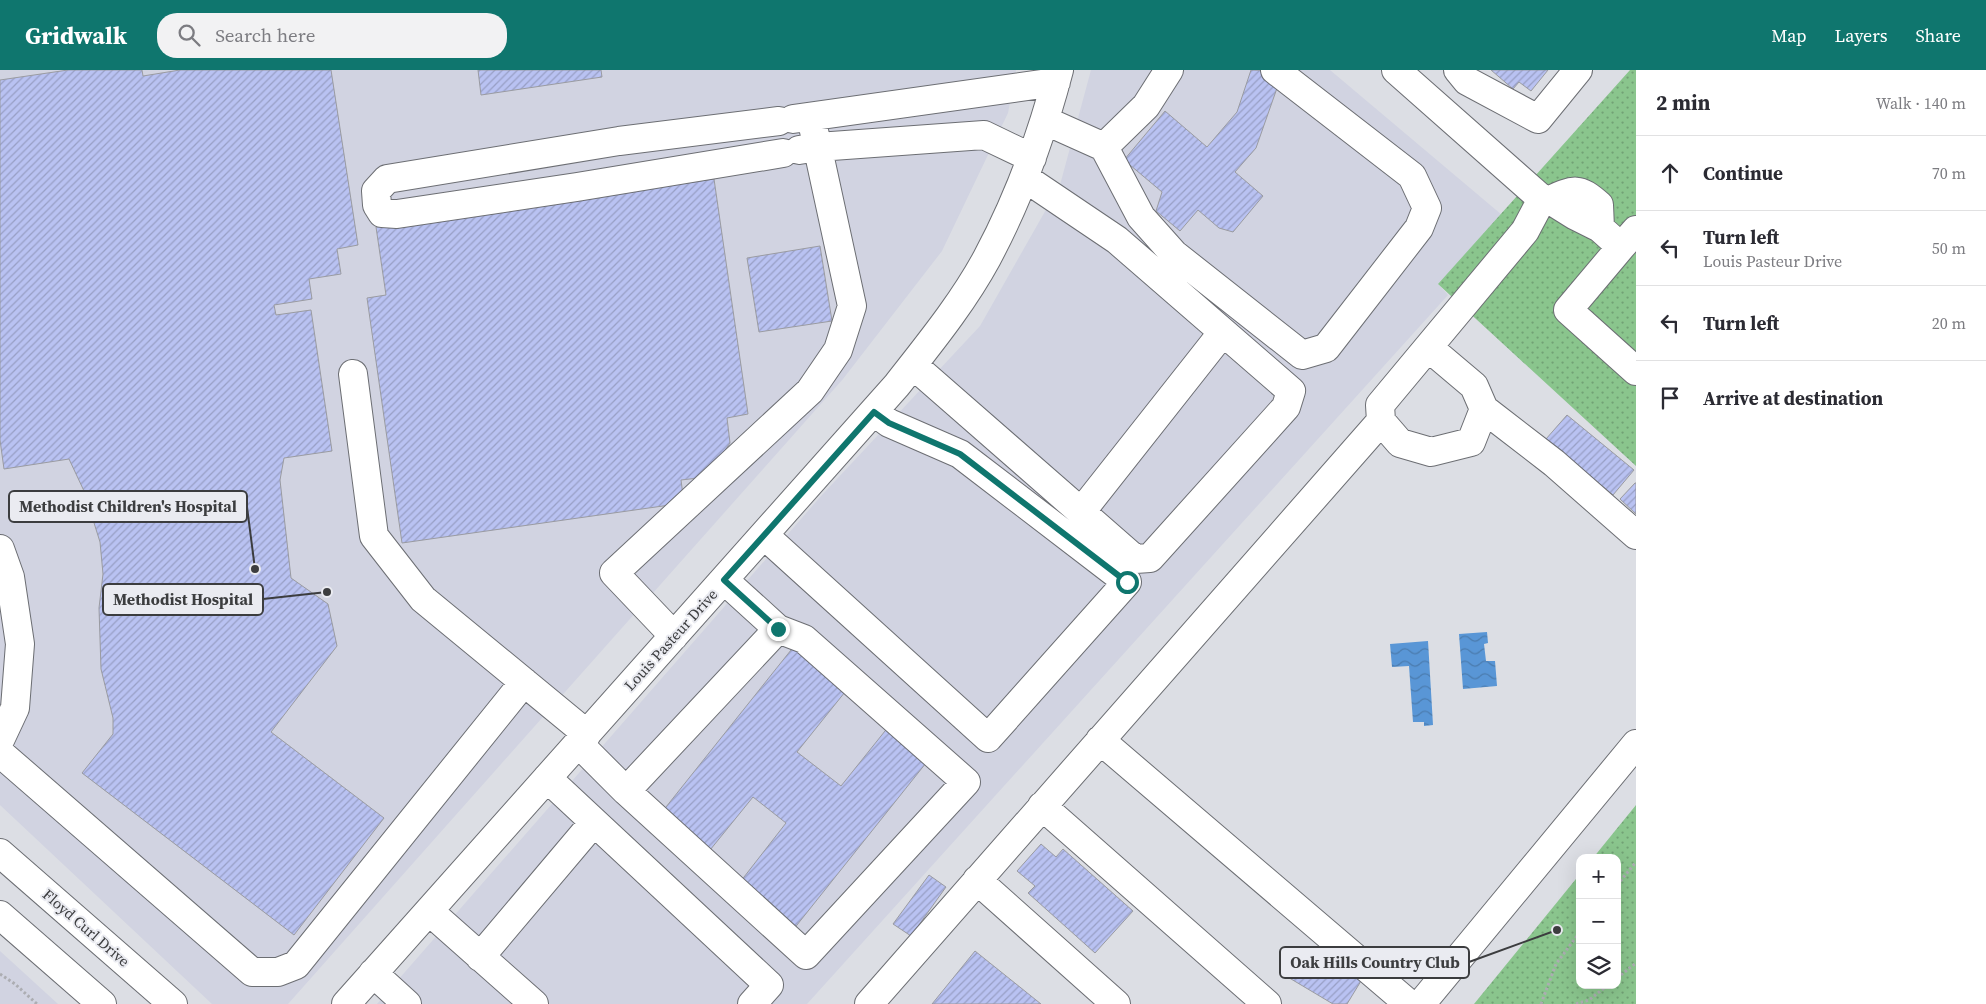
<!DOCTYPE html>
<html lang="en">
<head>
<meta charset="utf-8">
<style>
  :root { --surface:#fff; --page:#f2f2f3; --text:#2b2b33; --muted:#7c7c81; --line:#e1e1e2; --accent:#0f766e }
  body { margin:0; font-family:"Source Serif 4",serif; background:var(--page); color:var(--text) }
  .controls { position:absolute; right:15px; bottom:15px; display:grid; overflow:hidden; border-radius:10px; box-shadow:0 5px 20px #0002 }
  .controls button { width:45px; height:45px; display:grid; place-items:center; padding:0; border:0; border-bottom:1px solid var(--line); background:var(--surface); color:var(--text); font:25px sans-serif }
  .stop { position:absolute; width:15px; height:15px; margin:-11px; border:4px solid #0f766e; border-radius:50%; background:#fff }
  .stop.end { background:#0f766e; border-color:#fff; box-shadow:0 1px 5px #0008 }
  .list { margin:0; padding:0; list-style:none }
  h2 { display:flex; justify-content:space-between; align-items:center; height:65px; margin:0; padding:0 20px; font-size:21px }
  h2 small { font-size:16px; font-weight:400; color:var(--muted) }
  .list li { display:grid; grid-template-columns:32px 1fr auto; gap:15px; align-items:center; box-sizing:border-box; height:75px; padding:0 20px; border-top:1px solid var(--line) }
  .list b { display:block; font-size:19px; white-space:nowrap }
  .list p { margin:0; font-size:16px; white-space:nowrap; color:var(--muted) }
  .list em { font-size:16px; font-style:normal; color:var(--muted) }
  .icon { flex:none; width:28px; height:28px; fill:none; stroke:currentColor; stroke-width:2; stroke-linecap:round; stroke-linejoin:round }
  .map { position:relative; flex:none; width:1636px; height:934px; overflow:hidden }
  header { display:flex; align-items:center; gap:30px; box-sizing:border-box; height:70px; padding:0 25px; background:var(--accent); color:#fff }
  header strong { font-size:24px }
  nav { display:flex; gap:28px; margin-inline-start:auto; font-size:18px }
  .search { width:350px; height:45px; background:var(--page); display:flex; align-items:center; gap:12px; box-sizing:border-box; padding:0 18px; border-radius:20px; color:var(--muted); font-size:19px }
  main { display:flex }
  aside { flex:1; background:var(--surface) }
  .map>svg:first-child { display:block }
  .built { fill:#d1d3e1 }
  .grass { fill:url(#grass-dots) }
  .water { fill:url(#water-waves) }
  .building { fill:url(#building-hatch); stroke:#9a9ba1 }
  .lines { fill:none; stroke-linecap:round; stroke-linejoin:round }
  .minor-casing { stroke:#6c6e73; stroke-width:30 }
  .path { stroke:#acadb2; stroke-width:3; stroke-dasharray:2.5 2.5; stroke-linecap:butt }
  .minor { stroke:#fff; stroke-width:28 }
  .route { stroke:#0f766e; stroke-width:6 }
  .labels { text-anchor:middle; stroke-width:4; stroke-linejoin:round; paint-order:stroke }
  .street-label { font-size:15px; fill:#3c3d3f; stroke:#eaebf1 }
  .leader { fill:none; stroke:#3c3d3f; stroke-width:2 }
  .callout-dot { fill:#3c3d3f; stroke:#eaebf1; stroke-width:2 }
  .callout { fill:#eaebf1; stroke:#3c3d3f; stroke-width:2 }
  .callout-label { font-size:16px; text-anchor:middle; font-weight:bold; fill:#3c3d3f }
</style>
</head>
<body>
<header>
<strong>Gridwalk</strong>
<div class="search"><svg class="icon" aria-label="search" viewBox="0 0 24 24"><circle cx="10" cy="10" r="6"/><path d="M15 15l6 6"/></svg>Search here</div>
<nav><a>Map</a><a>Layers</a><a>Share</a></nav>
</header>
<main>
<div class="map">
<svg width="1636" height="934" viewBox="0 0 1636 934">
  <defs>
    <pattern id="grass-dots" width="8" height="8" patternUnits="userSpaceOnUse" patternTransform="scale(1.25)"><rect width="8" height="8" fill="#8ac58d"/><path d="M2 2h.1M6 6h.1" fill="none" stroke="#72a175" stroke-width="1.8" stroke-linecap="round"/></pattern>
    <pattern id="water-waves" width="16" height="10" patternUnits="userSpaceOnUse" patternTransform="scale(1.25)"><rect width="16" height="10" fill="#5996d6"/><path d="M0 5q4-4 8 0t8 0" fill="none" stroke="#4b7caf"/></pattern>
    <pattern id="building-hatch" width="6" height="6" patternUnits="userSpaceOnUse" patternTransform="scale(1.25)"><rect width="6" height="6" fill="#b9c2f2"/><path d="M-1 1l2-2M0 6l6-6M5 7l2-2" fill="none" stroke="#989fc5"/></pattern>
  </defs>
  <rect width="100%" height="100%" fill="#dcdee4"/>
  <!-- built -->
  <path class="built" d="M 0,0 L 1016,0 L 1008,43 L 942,181 L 843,309 L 288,934 L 212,934 L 0,735 Z
    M 1091,0 L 1330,0 L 1502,145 L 1438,214 L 1448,225 L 807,934 L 377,934 L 822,425 L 980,256 L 1060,115 Z
    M 0,881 L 58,934 L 0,934 Z"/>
  <!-- grass -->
  <path class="grass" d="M 1630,0 L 1636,0 L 1636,396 L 1438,214 Z
    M 1636,735 L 1636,934 L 1474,934 L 1580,804 L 1580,915 L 1617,915 L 1617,788 L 1593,788 Z"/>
  <!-- water -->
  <path class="water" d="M 1487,562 L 1488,573 L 1484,574 L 1486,591 L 1495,591 L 1497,616 L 1463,619 L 1459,564 Z
    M 1428,571 L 1433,655 L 1424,656 L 1424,652 L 1413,652 L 1409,596 L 1392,597 L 1390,574 Z"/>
  <!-- building -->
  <path class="building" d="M 68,0 L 142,0 L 143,6 L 180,0 L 331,0 L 358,175 L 337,179 L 341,204 L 309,209 L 312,229 L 274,235 L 276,245 L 311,240 L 332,381 L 284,388 L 280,410 L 291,508 L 328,534 L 337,576 L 271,662 L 384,748 L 294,865 L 82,703 L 113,664 L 113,648 L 101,599 L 99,538 L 103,504 L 100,472 L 84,421 L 69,389 L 4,399 L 0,370 L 0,10 Z
    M 478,0 L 601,0 L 602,7 L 481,25 Z
    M 1251,0 L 1283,1 L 1256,78 L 1235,102 L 1263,126 L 1233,162 L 1219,158 L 1198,140 L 1180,161 L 1156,141 L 1162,122 L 1124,90 L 1165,41 L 1207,77 L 1237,42 Z
    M 1491,0 L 1548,0 L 1531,21 L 1519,12 L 1513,19 Z
    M 714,109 L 748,344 L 727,348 L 730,373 L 707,407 L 681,410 L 684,433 L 402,473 L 367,228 L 386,225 L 376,157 Z
    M 820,176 L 832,251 L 759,262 L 747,188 Z
    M 1567,345 L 1634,400 L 1613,425 L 1546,369 Z
    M 1635,413 L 1636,413 L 1636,444 L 1620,429 Z
    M 795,575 L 849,617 L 797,682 L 841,716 L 889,656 L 930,688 L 793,860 L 737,816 L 786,753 L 753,727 L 706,785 L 658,747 Z
    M 1041,774 L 1056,787 L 1063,779 L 1133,841 L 1095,883 L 1028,823 L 1035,816 L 1017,801 Z
    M 929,805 L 946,817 L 911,866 L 893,854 Z
    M 1304,877 L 1361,911 L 1347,934 L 1333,934 L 1286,906 Z
    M 975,881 L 1041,934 L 932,934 Z"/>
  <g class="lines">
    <!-- minor casing -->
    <g class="minor-casing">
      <path id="minor" d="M 1396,0 L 1542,129 L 1550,130 L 1574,145 L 1600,158 L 1621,177 L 1568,240 L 1636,301
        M 1458,0 L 1467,11 L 1538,49 L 1578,0
        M 793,49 L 1056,12
        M 779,51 L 619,71 L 387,109 L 376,121 L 377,135 L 382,143 L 397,144 L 577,117 L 783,83
        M 1046,51 L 1104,77 L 1141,147 L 1174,184 L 1302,285 L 1326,278 L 1419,158 L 1427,138 L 1412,106 L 1275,0
        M 1104,77 L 1146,36 L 1169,0
        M 799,80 L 818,77 L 984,65 L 1032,88
        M 1550,130 C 1574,119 1579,117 1599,135 L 1600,158
        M 1621,177 L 1636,160
        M 1429,278 L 1474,316 L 1484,339 L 1471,372 L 1431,382 L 1400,373 L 1381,351 L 1380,335 L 1525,161 L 1542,129
        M 913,295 L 1135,489 L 1150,488 L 1286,337 L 1291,321 L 1117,170 L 1025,108
        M 353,304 L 374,466 L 423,529 L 587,664
        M 1484,339 L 1554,393 L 1636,465
        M 1081,442 L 1223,262
        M 764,465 L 988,668 L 1127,512 L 960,384 L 889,353 L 874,342
        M 0,479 L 10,507 L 20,574 L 15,638 L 0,670
        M 674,566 L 614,503 L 810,321 L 838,280 L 852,236 L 811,47
        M 1100,670 L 1409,934
        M 578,673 L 626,721 L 778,559 L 724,510
        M 0,683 L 252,902 L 278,902 L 296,895 L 524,612
        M 547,708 L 769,915 L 752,934
        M 626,721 L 806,885 L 966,712 L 804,569 L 778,559
        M 1042,736 L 1267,934
        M 0,783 L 173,934
        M 977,810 L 1116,934
        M 429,841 L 534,934
        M 0,845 L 102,934
        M 480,887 L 594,752
        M 373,903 L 407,934
        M 346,934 L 897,315 C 929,274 962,234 987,188 C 1019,128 1042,65 1059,0
        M 869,934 L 1381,351
        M 1421,934 L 1636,674"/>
    </g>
    <!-- path -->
    <path class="path" d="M 1617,815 L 1636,792
      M 0,904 L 15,914 L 37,934
      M 1617,908 L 1636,893
      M 1541,934 L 1556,894 L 1580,862
      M 1576,934 L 1589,930 L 1608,915"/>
    <!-- minor -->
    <use href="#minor" class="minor"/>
  </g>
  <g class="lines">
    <!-- route -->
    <path class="route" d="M 778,559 L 724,510 L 874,342 L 889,353 L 960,384 L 1127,512"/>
  </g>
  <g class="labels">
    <!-- street labels -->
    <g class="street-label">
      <text transform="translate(671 570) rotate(-48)" y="5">Louis Pasteur Drive</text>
      <text transform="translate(86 858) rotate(41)" y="5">Floyd Curl Drive</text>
    </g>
  </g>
  <!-- callouts -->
  <path class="leader" d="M255 499L247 437M327 522L263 529M1557 860L1469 892"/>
  <g class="callout-dot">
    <circle cx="255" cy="499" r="5"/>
    <circle cx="327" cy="522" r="5"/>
    <circle cx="1557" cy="860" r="5"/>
  </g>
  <g class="callout">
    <rect x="9" y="421" width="238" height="31" rx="5"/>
    <rect x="103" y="514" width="160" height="31" rx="5"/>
    <rect x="1280" y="877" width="189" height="31" rx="5"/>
  </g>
  <g class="callout-label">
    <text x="128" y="442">Methodist Children's Hospital</text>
    <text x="183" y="535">Methodist Hospital</text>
    <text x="1375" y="898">Oak Hills Country Club</text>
  </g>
</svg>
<div class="controls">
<button>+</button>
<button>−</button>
<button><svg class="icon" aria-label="layers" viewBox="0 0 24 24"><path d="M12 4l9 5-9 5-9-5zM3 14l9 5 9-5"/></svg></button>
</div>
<div class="stop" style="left:1127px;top:512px"></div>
<div class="stop end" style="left:778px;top:559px"></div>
</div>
<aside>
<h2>2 min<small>Walk · 140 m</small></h2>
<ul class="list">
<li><svg class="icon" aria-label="ahead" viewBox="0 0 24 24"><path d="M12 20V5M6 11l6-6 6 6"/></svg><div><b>Continue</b></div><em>70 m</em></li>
<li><svg class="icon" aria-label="left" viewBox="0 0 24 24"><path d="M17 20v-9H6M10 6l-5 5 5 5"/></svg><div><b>Turn left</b><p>Louis Pasteur Drive</p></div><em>50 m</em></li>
<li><svg class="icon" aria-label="left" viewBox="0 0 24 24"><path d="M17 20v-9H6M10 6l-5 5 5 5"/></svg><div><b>Turn left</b></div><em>20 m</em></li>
<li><svg class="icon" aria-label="arrive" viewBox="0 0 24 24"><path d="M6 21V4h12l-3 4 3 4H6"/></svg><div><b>Arrive at destination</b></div></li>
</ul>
</aside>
</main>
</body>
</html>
